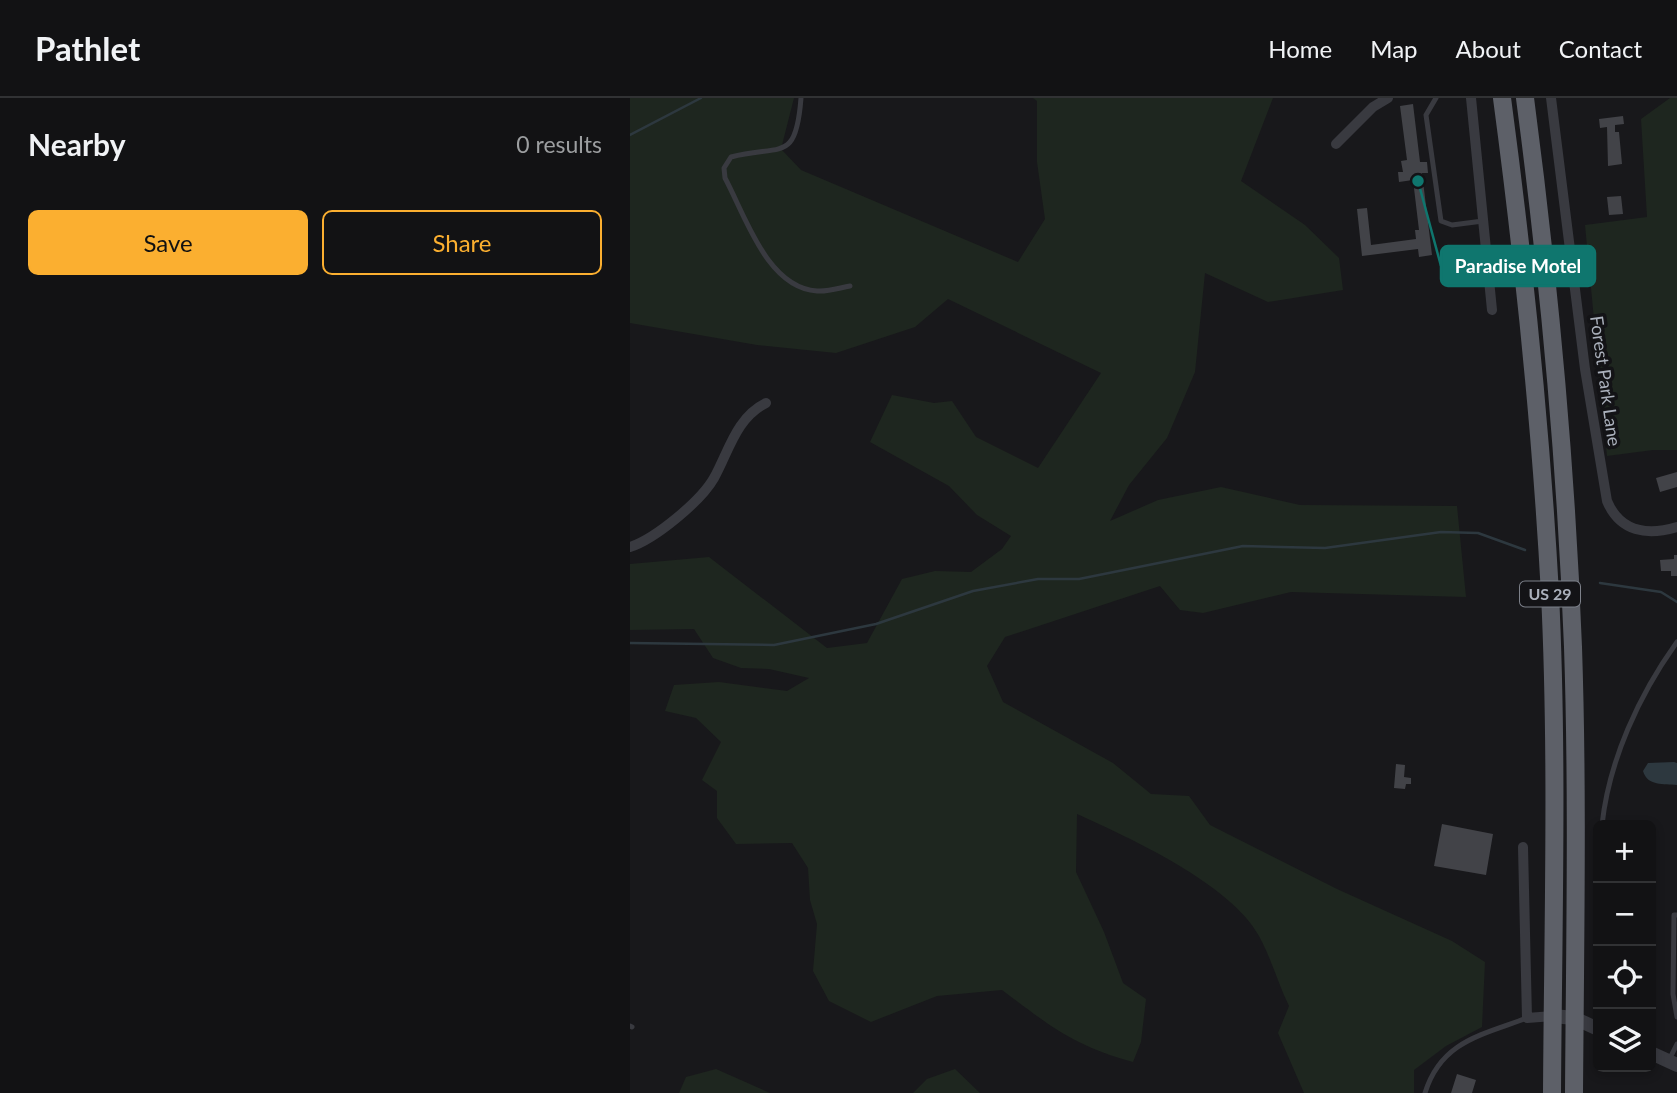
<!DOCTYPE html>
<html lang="en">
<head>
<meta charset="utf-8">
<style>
  :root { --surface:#121214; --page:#1b1b1d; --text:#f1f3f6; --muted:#9c9ea0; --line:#313234; --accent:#fbaf30 }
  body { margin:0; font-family:Lato,sans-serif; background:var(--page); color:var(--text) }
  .controls { position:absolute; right:21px; bottom:21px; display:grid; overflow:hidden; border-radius:10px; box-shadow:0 4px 10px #0003 }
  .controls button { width:63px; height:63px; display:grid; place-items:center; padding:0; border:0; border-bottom:2px solid var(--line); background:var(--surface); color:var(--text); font:35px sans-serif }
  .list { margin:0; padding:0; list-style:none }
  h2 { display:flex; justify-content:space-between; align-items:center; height:91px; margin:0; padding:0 28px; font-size:30px }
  h2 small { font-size:23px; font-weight:400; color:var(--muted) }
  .actions { display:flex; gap:14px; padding:21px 28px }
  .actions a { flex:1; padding:16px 0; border:2px solid var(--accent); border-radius:10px; text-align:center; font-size:24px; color:var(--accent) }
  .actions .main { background:var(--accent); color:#111 }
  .icon { flex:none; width:38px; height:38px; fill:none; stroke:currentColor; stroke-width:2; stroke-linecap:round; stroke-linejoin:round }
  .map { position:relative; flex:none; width:1047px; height:995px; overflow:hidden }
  header { display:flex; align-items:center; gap:42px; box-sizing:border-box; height:98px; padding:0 35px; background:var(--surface); border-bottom:2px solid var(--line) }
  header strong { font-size:33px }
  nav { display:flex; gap:38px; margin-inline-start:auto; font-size:24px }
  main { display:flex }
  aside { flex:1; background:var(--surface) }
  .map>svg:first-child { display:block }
  .green { fill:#1e261f }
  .water { fill:#2d383f }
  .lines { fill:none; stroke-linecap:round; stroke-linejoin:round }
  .stream { stroke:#2d383f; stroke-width:2.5 }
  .building { fill:#424348 }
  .service { stroke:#393a40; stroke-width:5 }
  .minor { stroke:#393a40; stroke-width:10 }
  .tertiary { stroke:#393a40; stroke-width:14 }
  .trunk { stroke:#5d6068; stroke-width:18 }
  .labels { text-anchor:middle; stroke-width:7; stroke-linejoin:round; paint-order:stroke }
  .shield { fill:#131316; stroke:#7d818a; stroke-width:2 }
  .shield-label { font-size:16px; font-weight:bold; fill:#aab0bb }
  .street-label { font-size:18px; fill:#aab0bb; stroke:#131316 }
  .leader { fill:none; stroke:#0f766e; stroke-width:2.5 }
  .callout-dot { fill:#0f766e; stroke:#131316; stroke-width:2.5 }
  .callout { fill:#0f766e; stroke:#0f766e; stroke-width:2.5 }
  .callout-label { font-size:19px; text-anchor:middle; font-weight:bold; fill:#fff }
</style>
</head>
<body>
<header>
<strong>Pathlet</strong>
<nav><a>Home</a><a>Map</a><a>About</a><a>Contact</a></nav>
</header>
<main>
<aside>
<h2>Nearby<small>0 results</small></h2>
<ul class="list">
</ul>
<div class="actions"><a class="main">Save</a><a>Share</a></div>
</aside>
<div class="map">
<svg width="1047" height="995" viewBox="0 0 1047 995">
  <rect width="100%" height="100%" fill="#18181b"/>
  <!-- green -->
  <path class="green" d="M 0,0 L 164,0 L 151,51 L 171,72 L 388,164 L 415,121 L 407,64 L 407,3 L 403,0 L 643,0 L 611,83 L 675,127 L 709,160 L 713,192 L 638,204 L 575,175 L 565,274 L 537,340 L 499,387 L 480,423 L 528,402 L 591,389 L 670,407 L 827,408 L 836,499 L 661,494 L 573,515 L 550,512 L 530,488 L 375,539 L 357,568 L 373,604 L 483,665 L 521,696 L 559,698 L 580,727 L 707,791 L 822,843 L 855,864 L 852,929 L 816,948 L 784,972 L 784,995 L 674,995 L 648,935 L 659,908 C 648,885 641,860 629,838 C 601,786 500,740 447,716 L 446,774 L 474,834 L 493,885 L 516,901 L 511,944 L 503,964 C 444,948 420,928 372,892 L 307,898 L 241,924 L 199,903 L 183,873 L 187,826 L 180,802 L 178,770 L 162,745 L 106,746 L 87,720 L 87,693 L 72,682 L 91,644 L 66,620 L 35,613 L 44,587 L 89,584 L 157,593 L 179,580 L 139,571 L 111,570 L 83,560 L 64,531 L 0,532 L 0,466 L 79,459 L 197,550 L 237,545 L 272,481 L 305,473 L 341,474 L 372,451 L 381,438 L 347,417 L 319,388 L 240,344 L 262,297 L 304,305 L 322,303 L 346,339 L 408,370 L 471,275 L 318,201 L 285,229 L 206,255 L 127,247 L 0,225 Z
    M 1040,0 L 1047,0 L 1047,352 L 1023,352 L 977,358 L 955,127 L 1017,119 L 1011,21 Z
    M 86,971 L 140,995 L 49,995 L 56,979 Z
    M 325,971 L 350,995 L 283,995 L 297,981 Z"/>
  <!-- water -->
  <path class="water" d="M 1044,664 L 1047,665 L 1047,687 C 1034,686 1017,688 1013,673 L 1018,665 Z"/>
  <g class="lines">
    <!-- stream -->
    <path class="stream" d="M 0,37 L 71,0
      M 970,485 L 1031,494 L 1047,504
      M 0,545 L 144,547 L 246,526 L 343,493 L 408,481 L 449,481 L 613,448 L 695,450 L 811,434 L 848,435 L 895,452"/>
  </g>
  <!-- building -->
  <path class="building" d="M 783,6 L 790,64 L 797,64 L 798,75 L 792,75 L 802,157 L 789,159 L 788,151 L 732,158 L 727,111 L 737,110 L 741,147 L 786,141 L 785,132 L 789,132 L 783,82 L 769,84 L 768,74 L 773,74 L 771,63 L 777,62 L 770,8 Z
    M 993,18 L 994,26 L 985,27 L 985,34 L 989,34 L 992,66 L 978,68 L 977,29 L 970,30 L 969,21 Z
    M 991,98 L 993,116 L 979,117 L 977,99 Z
    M 1047,374 L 1047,389 L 1030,394 L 1026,380 Z
    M 1044,457 L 1047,457 L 1047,478 L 1041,478 L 1041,473 L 1031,473 L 1030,462 L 1044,461 Z
    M 766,666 L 775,667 L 774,679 L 781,680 L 781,686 L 776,686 L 775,691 L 764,690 Z
    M 812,726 L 863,736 L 856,777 L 804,768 Z
    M 827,976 L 846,982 L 842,995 L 821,995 Z"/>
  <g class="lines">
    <!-- service -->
    <path class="service" d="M 171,0 C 166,66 151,46 101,59 L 94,70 L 95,80 C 115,117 137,190 187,193 C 198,194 209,190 220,188
      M 806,0 L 796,17 L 811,123 L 822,127 L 853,123
      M 972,727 C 979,662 1009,597 1047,544
      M 1047,817 L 1044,817 L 1043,896 L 1047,919
      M 0,928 L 2,929
      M 1040,960 L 1047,946
      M 795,995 C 811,943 852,937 897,920"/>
    <!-- minor -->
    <path class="minor" d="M 841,0 L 862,212
      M 921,0 L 955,271 L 977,403 C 990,434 1017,438 1047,429
      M 706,46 L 743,9 L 758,0
      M 0,449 C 25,441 71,403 84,380 C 99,353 106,320 136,305
      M 893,749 L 897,920 L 923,918"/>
    <!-- tertiary -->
    <path class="tertiary" d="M 923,918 L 944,920 L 968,931
      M 1021,955 L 1047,967"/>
    <!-- trunk -->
    <path class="trunk" d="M 872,0 C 894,165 911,330 920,496 C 928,662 923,829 922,995
      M 895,0 C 919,182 936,366 943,549 C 948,698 945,847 944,995"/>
  </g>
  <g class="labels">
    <!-- shield labels -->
    <rect class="shield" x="890" y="483.5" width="60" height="25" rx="5"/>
    <g class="shield-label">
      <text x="920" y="502">US 29</text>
    </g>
    <!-- street labels -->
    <g class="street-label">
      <text transform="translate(975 283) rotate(82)" y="6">Forest Park Lane</text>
    </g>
  </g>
  <!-- callouts -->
  <path class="leader" d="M788 83L811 168"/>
  <circle class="callout-dot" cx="788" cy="83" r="7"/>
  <rect class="callout" x="811" y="148" width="154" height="40" rx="7"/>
  <g class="callout-label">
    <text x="888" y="175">Paradise Motel</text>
  </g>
</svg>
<div class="controls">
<button>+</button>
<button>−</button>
<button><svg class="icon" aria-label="locate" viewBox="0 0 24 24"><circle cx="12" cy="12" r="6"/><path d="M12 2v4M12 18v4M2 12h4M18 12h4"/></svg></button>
<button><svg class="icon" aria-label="layers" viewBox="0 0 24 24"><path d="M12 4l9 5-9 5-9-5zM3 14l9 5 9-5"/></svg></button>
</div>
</div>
</main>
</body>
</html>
